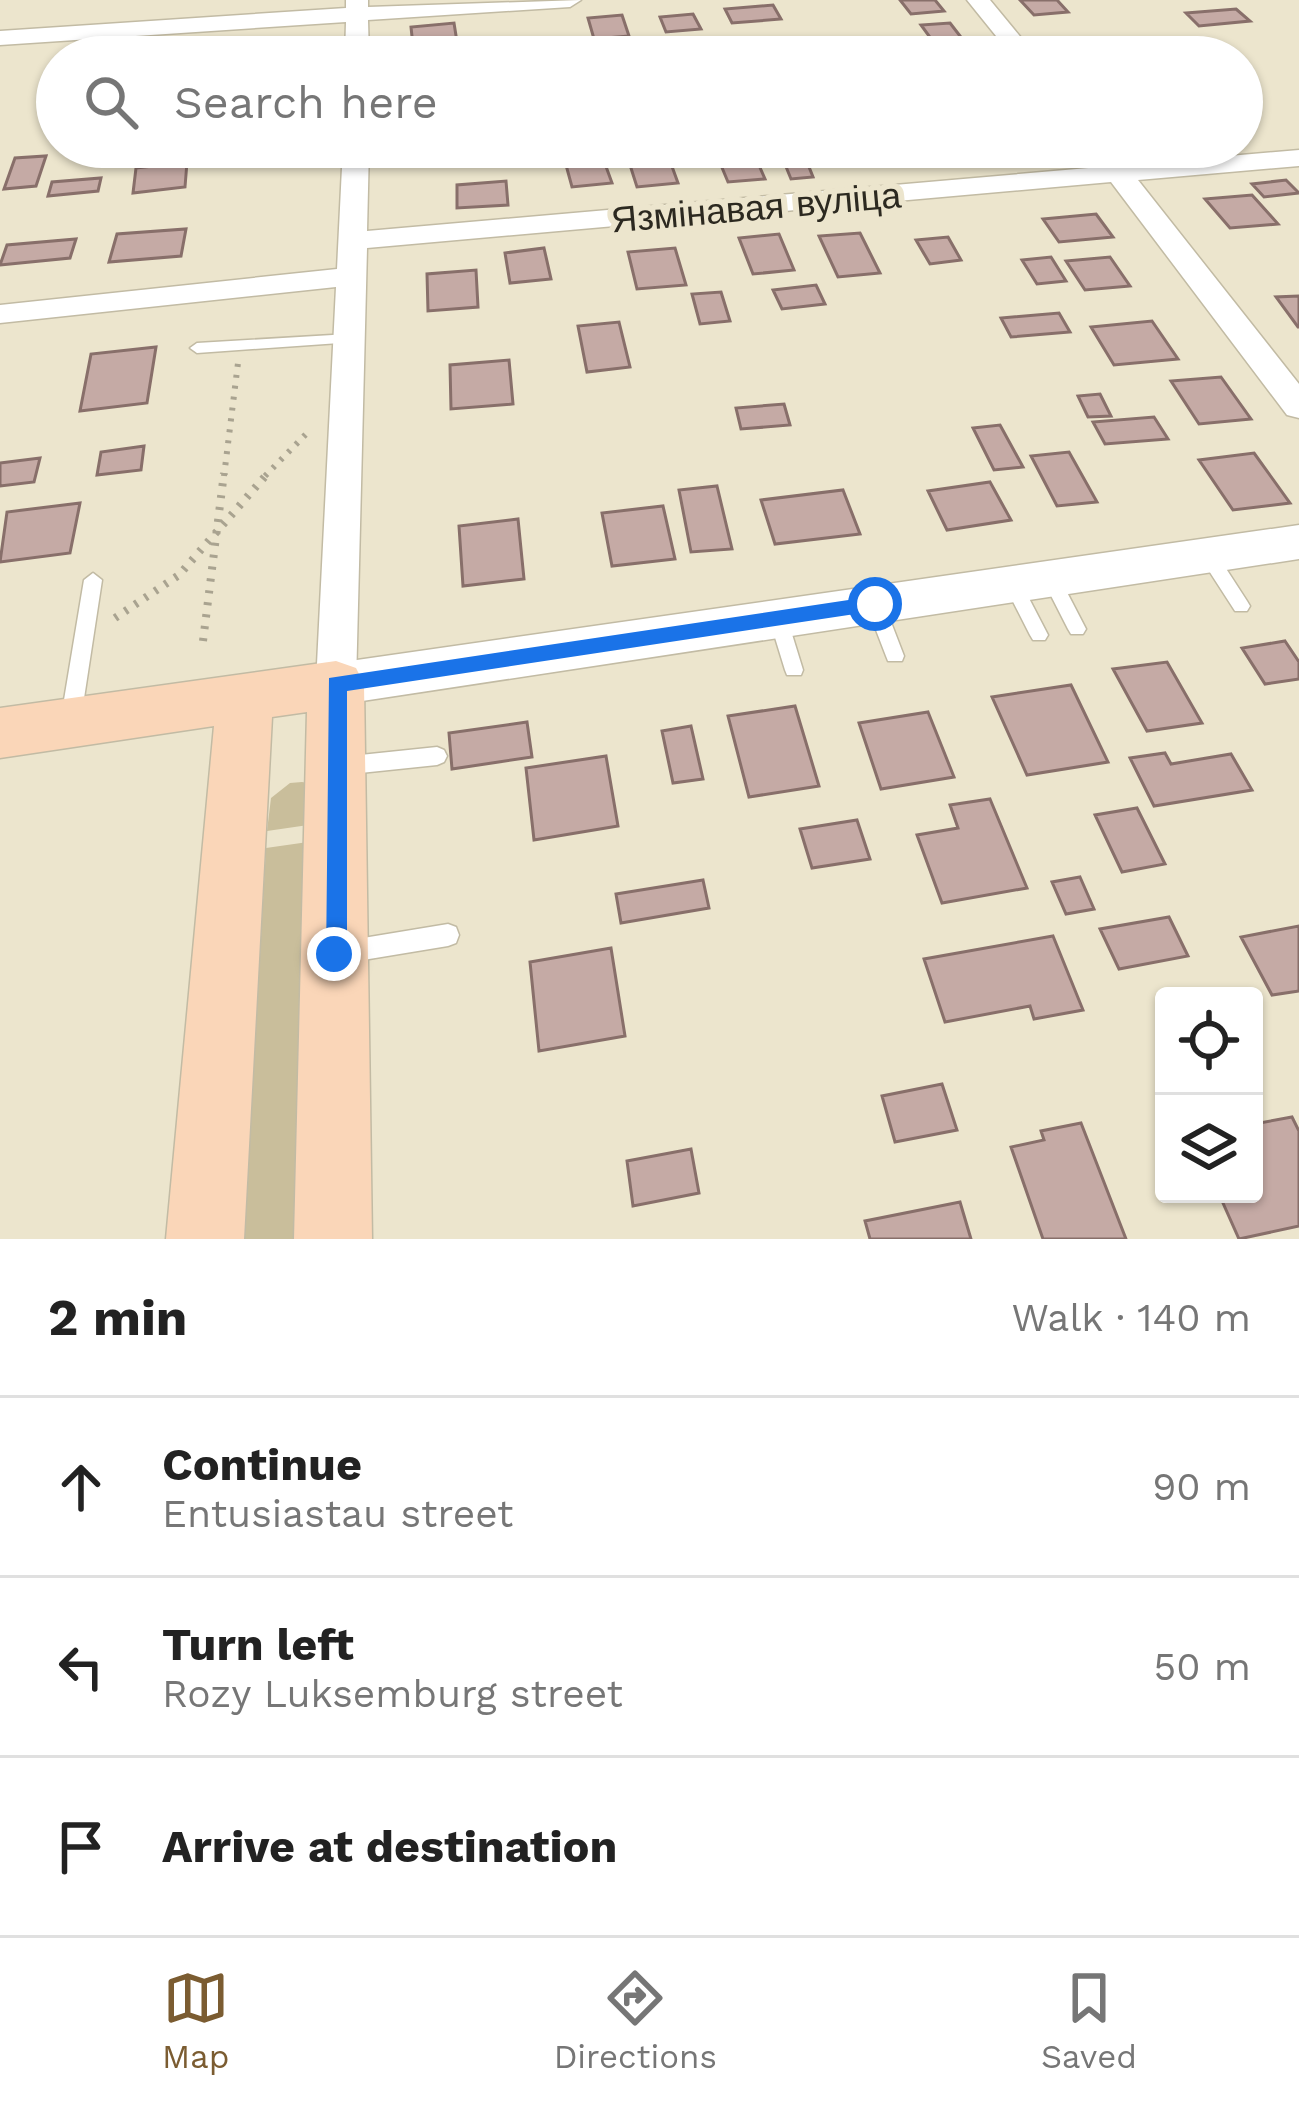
<!DOCTYPE html>
<html lang="en">
<head>
<meta charset="utf-8">
<style>
  :root { --surface:#fff; --page:#f2f2f2; --text:#222; --muted:#767676; --line:#e0e0e0; --accent:#7b5c31 }
  body { margin:0; font-family:"Work Sans",sans-serif; background:var(--page); color:var(--text) }
  .controls { position:absolute; right:36px; bottom:36px; display:grid; overflow:hidden; border-radius:12px; box-shadow:0 3px 9px #0004 }
  .controls button { width:108px; height:108px; display:grid; place-items:center; padding:0; border:0; border-bottom:3px solid var(--line); background:var(--surface); color:var(--text); font:60px sans-serif }
  .stop { position:absolute; width:36px; height:36px; margin:-27px; border:9px solid #1a73e8; border-radius:50%; background:#fff }
  .stop.end { background:#1a73e8; border-color:#fff; box-shadow:0 3px 12px #0008 }
  .list { margin:0; padding:0; list-style:none }
  h2 { display:flex; justify-content:space-between; align-items:center; height:156px; margin:0; padding:0 48px; font-size:51px }
  h2 small { font-size:39px; font-weight:400; color:var(--muted) }
  .list li { display:grid; grid-template-columns:78px 1fr auto; gap:36px; align-items:center; box-sizing:border-box; height:180px; padding:0 48px; border-top:3px solid var(--line) }
  .list b { display:block; font-size:45px; white-space:nowrap }
  .list p { margin:0; font-size:39px; white-space:nowrap; color:var(--muted) }
  .list em { font-size:39px; font-style:normal; color:var(--muted) }
  .icon { flex:none; width:66px; height:66px; fill:none; stroke:currentColor; stroke-width:2; stroke-linecap:round; stroke-linejoin:round }
  .map { position:relative; flex:none; width:1299px; height:1239px; overflow:hidden }
  .search { position:absolute; background:var(--surface); box-shadow:0 3px 9px #0004; left:36px; right:36px; top:36px; height:132px; display:flex; align-items:center; gap:30px; box-sizing:border-box; padding:0 42px; border-radius:66px; color:var(--muted); font-size:45px }
  .sheet { height:696px; background:var(--surface) }
  nav { display:flex; justify-content:space-around; align-items:center; box-sizing:border-box; height:168px; border-top:3px solid var(--line); background:var(--surface); font-size:33px; color:var(--muted) }
  nav a { display:grid; justify-items:center; gap:6px }
  nav .on { color:var(--accent) }
  .map>svg:first-child { display:block }
  .green { fill:#c9be9b }
  .building { fill:#c5aaa5; stroke:#886f6a; stroke-width:3 }
  .lines { fill:none; stroke-linecap:round; stroke-linejoin:round }
  .service-casing { stroke:#c2bba4; stroke-width:3 }
  .minor-casing { stroke:#c2bba4; stroke-width:3 }
  .tertiary-casing { stroke:#c2bba4; stroke-width:3 }
  .secondary-casing { stroke:#c2bba4; stroke-width:3 }
  .path-far1 { stroke:#a9a390; stroke-width:6; stroke-dasharray:3 8; stroke-linecap:butt }
  .path { stroke:#a9a390; stroke-width:8; stroke-dasharray:3 9; stroke-linecap:butt }
  .service { fill:#fff; fill-rule:evenodd }
  .minor { fill:#fff; fill-rule:evenodd }
  .tertiary { fill:#fff; fill-rule:evenodd }
  .secondary { fill:#fad6b8; fill-rule:evenodd }
  .route { fill:#1a73e8 }
  .labels { text-anchor:middle; stroke-width:12; stroke-linejoin:round; paint-order:stroke }
  .far-street-label { font-size:36px; fill:#2c2920; stroke:#ece5cd }
</style>
</head>
<body>
<div class="map">
<svg width="1299" height="1239" viewBox="0 0 1299 1239">
  <rect width="100%" height="100%" fill="#ece5cd"/>
  <!-- green -->
  <path class="green" d="M 302,782 L 313,784 L 322,823 L 267,831 L 271,798 L 290,783 Z
    M 322,840 L 313,1239 L 244,1239 L 266,848 Z"/>
  <!-- building -->
  <path class="building" d="M 900,0 L 935,0 L 944,11 L 911,14 Z
    M 1020,0 L 1057,0 L 1068,12 L 1034,15 Z
    M 773,5 L 781,19 L 732,23 L 725,9 Z
    M 1236,9 L 1250,21 L 1199,26 L 1186,13 Z
    M 693,14 L 701,29 L 666,32 L 660,17 Z
    M 622,15 L 629,36 L 594,39 L 588,18 Z
    M 454,23 L 457,42 L 413,46 L 411,27 Z
    M 950,23 L 967,45 L 937,47 L 921,25 Z
    M 896,39 L 904,52 L 876,54 L 868,40 Z
    M 1107,43 L 1120,57 L 1069,57 L 1061,47 Z
    M 197,44 L 195,57 L 155,57 L 157,48 Z
    M 458,147 L 504,147 L 506,162 L 460,166 Z
    M 570,147 L 573,157 L 536,160 L 534,148 Z
    M 778,147 L 801,147 L 813,177 L 791,179 Z
    M 969,147 L 1040,147 L 1046,155 L 978,160 Z
    M 754,154 L 765,179 L 728,182 L 718,158 Z
    M 46,156 L 36,186 L 4,189 L 15,158 Z
    M 604,161 L 612,183 L 572,187 L 566,165 Z
    M 670,161 L 678,183 L 637,187 L 630,165 Z
    M 187,162 L 185,187 L 133,193 L 136,168 Z
    M 101,178 L 98,191 L 48,196 L 52,182 Z
    M 1286,180 L 1299,193 L 1264,197 L 1252,184 Z
    M 506,181 L 508,205 L 457,208 L 457,185 Z
    M 1252,195 L 1278,224 L 1230,228 L 1205,199 Z
    M 1096,214 L 1113,237 L 1059,242 L 1043,219 Z
    M 186,229 L 181,256 L 109,262 L 117,234 Z
    M 860,233 L 880,273 L 838,277 L 819,236 Z
    M 779,234 L 794,270 L 753,274 L 739,238 Z
    M 948,237 L 961,260 L 930,264 L 916,240 Z
    M 76,239 L 70,258 L 0,265 L 7,245 Z
    M 544,248 L 551,279 L 510,283 L 505,253 Z
    M 675,248 L 686,285 L 637,289 L 628,252 Z
    M 1051,257 L 1066,281 L 1037,284 L 1022,260 Z
    M 1110,257 L 1130,286 L 1085,290 L 1066,261 Z
    M 476,270 L 478,307 L 428,311 L 427,274 Z
    M 816,285 L 825,304 L 782,309 L 773,290 Z
    M 721,292 L 730,321 L 700,324 L 692,294 Z
    M 1299,296 L 1299,327 L 1298,327 L 1276,297 Z
    M 1059,313 L 1070,332 L 1011,337 L 1001,318 Z
    M 1152,321 L 1178,359 L 1114,365 L 1091,327 Z
    M 619,322 L 630,367 L 587,372 L 578,326 Z
    M 156,347 L 147,403 L 80,411 L 91,354 Z
    M 509,360 L 513,404 L 451,409 L 450,365 Z
    M 1221,377 L 1251,419 L 1199,424 L 1171,381 Z
    M 1100,394 L 1111,416 L 1088,417 L 1078,396 Z
    M 784,404 L 790,425 L 741,429 L 736,408 Z
    M 1154,417 L 1168,439 L 1105,444 L 1093,422 Z
    M 1000,425 L 1023,467 L 994,470 L 973,428 Z
    M 144,446 L 141,470 L 97,475 L 101,452 Z
    M 1069,452 L 1097,502 L 1057,506 L 1031,456 Z
    M 1254,453 L 1290,503 L 1233,510 L 1199,460 Z
    M 40,458 L 34,482 L 0,486 L 0,463 Z
    M 990,482 L 1011,520 L 947,530 L 928,491 Z
    M 717,486 L 732,549 L 691,552 L 679,490 Z
    M 843,490 L 860,534 L 775,544 L 761,500 Z
    M 80,503 L 70,553 L 0,562 L 7,512 Z
    M 663,506 L 675,559 L 612,566 L 602,513 Z
    M 518,519 L 524,579 L 463,586 L 459,526 Z
    M 1285,641 L 1299,662 L 1299,679 L 1265,684 L 1242,648 Z
    M 1167,662 L 1202,723 L 1147,731 L 1113,669 Z
    M 1071,685 L 1108,762 L 1027,775 L 992,697 Z
    M 795,706 L 819,786 L 749,797 L 728,716 Z
    M 928,712 L 954,777 L 881,789 L 859,723 Z
    M 527,722 L 532,757 L 452,769 L 449,733 Z
    M 691,726 L 703,779 L 673,783 L 662,731 Z
    M 1165,753 L 1171,764 L 1231,754 L 1252,790 L 1154,806 L 1130,758 Z
    M 606,756 L 618,826 L 534,840 L 526,768 Z
    M 990,799 L 1027,888 L 942,903 L 917,835 L 958,828 L 950,805 Z
    M 1137,808 L 1165,864 L 1122,872 L 1095,815 Z
    M 857,820 L 870,859 L 812,868 L 800,829 Z
    M 1080,877 L 1094,909 L 1066,914 L 1052,882 Z
    M 703,880 L 709,908 L 621,923 L 616,894 Z
    M 1169,917 L 1188,956 L 1119,969 L 1100,929 Z
    M 1299,926 L 1299,991 L 1272,995 L 1241,937 Z
    M 1053,936 L 1083,1010 L 1034,1019 L 1030,1006 L 945,1022 L 924,959 Z
    M 611,948 L 625,1036 L 539,1051 L 530,962 Z
    M 942,1084 L 957,1130 L 895,1142 L 882,1096 Z
    M 1292,1117 L 1299,1131 L 1299,1226 L 1239,1239 L 1219,1194 L 1254,1194 L 1254,1124 Z
    M 1081,1123 L 1126,1239 L 1043,1239 L 1011,1147 L 1044,1140 L 1041,1131 Z
    M 691,1149 L 699,1193 L 633,1206 L 627,1161 Z
    M 960,1202 L 971,1239 L 870,1239 L 865,1221 Z"/>
  <g class="lines">
    <!-- service casing -->
    <g class="service-casing">
      <path id="service" d="M 349,334 L 354,336 L 354,342 L 197,353 L 190,348 L 197,343 Z
        M 1208,549 L 1214,550 L 1247,601 L 1250,606 L 1247,611 L 1235,611 L 1202,560 L 1199,555 L 1202,550 Z
        M 1051,571 L 1057,573 L 1086,629 L 1083,634 L 1071,634 L 1068,629 L 1042,578 Z
        M 93,573 L 102,580 L 81,718 L 78,724 L 71,726 L 64,724 L 61,718 L 84,580 Z
        M 1013,577 L 1019,579 L 1048,635 L 1045,640 L 1033,640 L 1030,635 L 1004,584 Z
        M 875,597 L 881,599 L 884,604 L 904,656 L 902,661 L 888,661 L 886,656 L 866,604 L 869,599 Z
        M 778,611 L 784,613 L 787,618 L 803,670 L 801,675 L 787,675 L 785,670 L 769,618 L 772,613 Z
        M 437,747 L 444,750 L 447,756 L 444,762 L 437,765 L 341,775 L 334,772 L 331,766 L 334,760 L 341,757 Z
        M 448,924 L 456,927 L 459,935 L 456,943 L 448,946 L 345,963 L 337,960 L 334,952 L 337,944 L 345,941 Z"/>
    </g>
    <!-- minor casing -->
    <g class="minor-casing">
      <path id="minor" d="M 346,0 L 368,0 L 368,7 L 581,0 L 570,7 L 368,20 L 369,57 L 345,57 L 346,22 L 0,45 L 0,31 L 346,8 Z
        M 967,0 L 990,0 L 1037,57 L 1013,57 Z
        M 343,147 L 369,147 L 367,231 L 1100,167 L 1085,147 L 1111,147 L 1126,165 L 1299,150 L 1299,166 L 1138,180 L 1299,384 L 1299,418 L 1287,415 L 1111,182 L 367,248 L 356,684 L 350,696 L 336,701 L 322,696 L 316,684 L 336,287 L 0,323 L 0,305 L 337,269 Z"/>
    </g>
    <!-- tertiary casing -->
    <g class="tertiary-casing">
      <path id="tertiary" d="M 1299,525 L 1299,559 L 336,705 L 318,699 L 311,684 L 318,669 L 336,663 Z"/>
    </g>
    <!-- secondary casing -->
    <g class="secondary-casing">
      <path id="secondary" d="M 336,661 L 356,668 L 364,684 L 372,1239 L 294,1239 L 307,712 L 272,717 L 244,1239 L 166,1239 L 214,726 L 0,758 L 0,708 Z"/>
    </g>
    <!-- path-far1 -->
    <path class="path-far1" d="M 224,476 L 238,363
      M 265,476 L 310,430"/>
    <!-- path -->
    <path class="path" d="M 115,618 L 179,575 L 268,473
      M 203,641 L 224,473"/>
    <!-- service -->
    <use href="#service" class="service"/>
    <!-- minor -->
    <use href="#minor" class="minor"/>
    <!-- tertiary -->
    <use href="#tertiary" class="tertiary"/>
    <!-- secondary -->
    <use href="#secondary" class="secondary"/>
  </g>
  <!-- route -->
  <path class="route" d="M 875,596 L 885,604 L 875,611 L 347,691 L 347,954 L 343,962 L 326,962 L 329,678 Z"/>
  <g class="labels">
    <!-- far-street labels -->
    <g class="far-street-label">
      <text transform="translate(756 207) rotate(-5)" y="13">Язмінавая вуліца</text>
    </g>
  </g>
</svg>
<div class="controls">
<button><svg class="icon" aria-label="locate" viewBox="0 0 24 24"><circle cx="12" cy="12" r="6"/><path d="M12 2v4M12 18v4M2 12h4M18 12h4"/></svg></button>
<button><svg class="icon" aria-label="layers" viewBox="0 0 24 24"><path d="M12 4l9 5-9 5-9-5zM3 14l9 5 9-5"/></svg></button>
</div>
<div class="stop" style="left:875px;top:604px"></div>
<div class="stop end" style="left:334px;top:954px"></div>
<div class="search"><svg class="icon" aria-label="search" viewBox="0 0 24 24"><circle cx="10" cy="10" r="6"/><path d="M15 15l6 6"/></svg>Search here</div>
</div>
<section class="sheet">
<h2>2 min<small>Walk · 140 m</small></h2>
<ul class="list">
<li><svg class="icon" aria-label="ahead" viewBox="0 0 24 24"><path d="M12 20V5M6 11l6-6 6 6"/></svg><div><b>Continue</b><p>Entusiastau street</p></div><em>90 m</em></li>
<li><svg class="icon" aria-label="left" viewBox="0 0 24 24"><path d="M17 20v-9H6M10 6l-5 5 5 5"/></svg><div><b>Turn left</b><p>Rozy Luksemburg street</p></div><em>50 m</em></li>
<li><svg class="icon" aria-label="arrive" viewBox="0 0 24 24"><path d="M6 21V4h12l-3 4 3 4H6"/></svg><div><b>Arrive at destination</b></div></li>
</ul>
</section>
<nav>
<a class="on"><svg class="icon" aria-label="map" viewBox="0 0 24 24"><path d="M3 6l6-2 6 2 6-2v14l-6 2-6-2-6 2zM9 4v14M15 6v14"/></svg>Map</a>
<a><svg class="icon" aria-label="directions" viewBox="0 0 24 24"><path d="M12 3l9 9-9 9-9-9zM9 14v-3h6M13 9l2 2-2 2"/></svg>Directions</a>
<a><svg class="icon" aria-label="saved" viewBox="0 0 24 24"><path d="M7 4h10v16l-5-4-5 4z"/></svg>Saved</a>
</nav>
</body>
</html>
